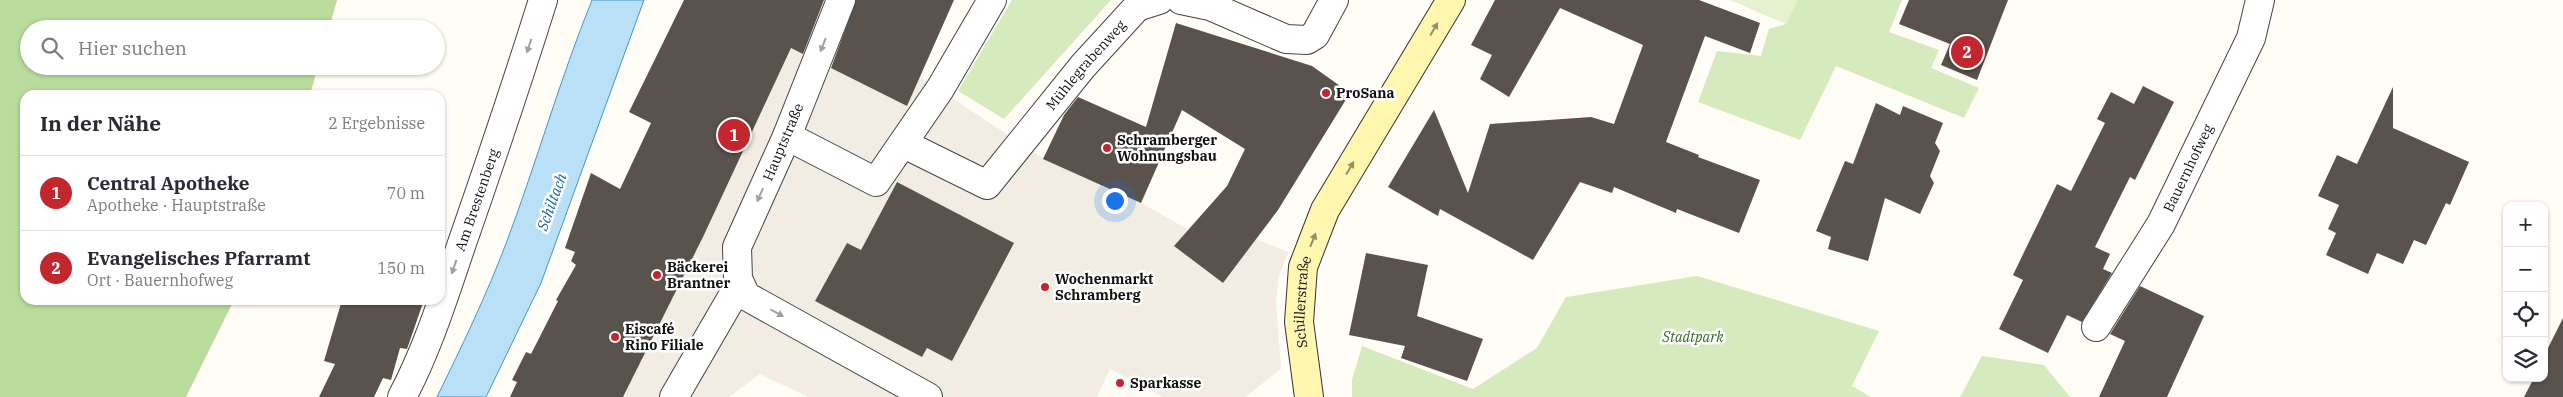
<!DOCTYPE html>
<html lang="de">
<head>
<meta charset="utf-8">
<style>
  :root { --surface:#fff; --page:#f2f2f3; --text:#2b2b33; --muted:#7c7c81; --line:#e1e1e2; --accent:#c4262e }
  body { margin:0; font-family:"IBM Plex Serif",serif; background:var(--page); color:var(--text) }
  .controls { position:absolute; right:15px; bottom:15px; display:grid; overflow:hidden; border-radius:10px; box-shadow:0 1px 4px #0004 }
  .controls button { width:45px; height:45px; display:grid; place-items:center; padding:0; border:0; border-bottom:1px solid var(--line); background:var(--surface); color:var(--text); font:25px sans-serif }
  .you { position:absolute; left:1114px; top:200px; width:18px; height:18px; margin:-12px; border:4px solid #fff; border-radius:50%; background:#1a73e8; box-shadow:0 0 0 8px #1a73e833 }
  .badge { display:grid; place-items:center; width:32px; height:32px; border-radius:50%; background:var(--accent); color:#fff; font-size:16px; font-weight:700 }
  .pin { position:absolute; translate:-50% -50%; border:2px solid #fff; box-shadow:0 1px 5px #0006 }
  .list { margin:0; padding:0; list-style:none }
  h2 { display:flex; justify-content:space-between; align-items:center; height:65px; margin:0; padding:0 20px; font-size:21px }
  h2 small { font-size:16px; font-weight:400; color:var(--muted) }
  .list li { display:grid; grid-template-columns:32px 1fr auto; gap:15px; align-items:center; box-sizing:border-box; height:75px; padding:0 20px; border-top:1px solid var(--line) }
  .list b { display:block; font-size:19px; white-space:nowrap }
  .list p { margin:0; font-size:16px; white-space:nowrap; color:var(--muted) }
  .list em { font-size:16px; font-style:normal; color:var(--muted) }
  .icon { flex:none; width:28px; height:28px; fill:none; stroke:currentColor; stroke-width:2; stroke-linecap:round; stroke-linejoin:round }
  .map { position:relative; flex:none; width:2563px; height:397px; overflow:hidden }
  .search { position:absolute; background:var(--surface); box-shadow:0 1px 4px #0004; left:20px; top:20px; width:425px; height:55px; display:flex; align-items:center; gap:12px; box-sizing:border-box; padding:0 18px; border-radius:28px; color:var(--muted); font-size:19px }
  .panel { position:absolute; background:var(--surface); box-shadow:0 1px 4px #0004; left:20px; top:90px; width:425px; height:215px; border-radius:15px }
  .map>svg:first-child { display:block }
  .green { fill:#d5ebbd }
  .forest { fill:#b9dc9c }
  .pitch { fill:#e6f2cf }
  .plaza { fill:#f1ede2; fill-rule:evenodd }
  .water { fill:#b9e0f7; stroke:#3f96cf }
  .building { fill:#5a524d }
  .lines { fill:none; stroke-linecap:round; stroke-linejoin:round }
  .street-casing { stroke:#444; stroke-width:30 }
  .secondary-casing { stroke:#333; stroke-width:30 }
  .street { stroke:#fff; stroke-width:28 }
  .secondary { stroke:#fff6b0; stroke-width:28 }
  .oneway { fill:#948f68 }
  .oneway2 { fill:#a0a0a0 }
  .poi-dot { fill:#c4262e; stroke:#fff; stroke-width:2 }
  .labels { text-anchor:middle; stroke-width:5; stroke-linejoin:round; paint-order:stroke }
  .street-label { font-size:14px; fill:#111; stroke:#fff }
  .poi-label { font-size:14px; font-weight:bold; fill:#111; stroke:#fff; text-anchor:start }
  .park-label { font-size:14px; font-style:italic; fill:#2f6b1f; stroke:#fff }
  .water-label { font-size:15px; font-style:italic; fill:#1768a6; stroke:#fff }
</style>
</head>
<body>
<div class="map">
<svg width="2563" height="397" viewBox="0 0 2563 397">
  <rect width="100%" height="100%" fill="#fffdf5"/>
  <!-- green -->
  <path class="green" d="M 1012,0 L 1111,0 L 1004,119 L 958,91 Z
    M 1797,0 L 1902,0 L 1889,32 L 1939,50 L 1931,68 L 1979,88 L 1964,118 L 1836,66 L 1800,140 L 1698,102 L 1717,51 L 1761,56 L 1769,29 L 1786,24 Z
    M 1697,276 L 1879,331 L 1852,386 L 1871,397 L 1352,397 L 1352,380 L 1362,346 L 1473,389 L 1537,348 L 1566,297 Z
    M 1982,356 L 2044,365 L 2070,397 L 1960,397 Z"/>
  <!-- forest -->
  <path class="forest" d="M 0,0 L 337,0 L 329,29 L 29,29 L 29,66 L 318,66 L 310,95 L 25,95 L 25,300 L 234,300 L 186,397 L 0,397 Z"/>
  <!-- pitch -->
  <path class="pitch" d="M 1730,0 L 1797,0 L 1786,24 Z"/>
  <!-- plaza -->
  <path class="plaza" d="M 791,48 L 907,106 L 920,77 L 1043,158 L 1141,203 L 1189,230 L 1175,247 L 1223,283 L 1256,239 L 1289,252 L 1279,275 L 1276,301 L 1281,369 L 1245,397 L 1163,397 L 1110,369 L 1097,397 L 808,397 L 760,374 L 729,397 L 623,397 L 703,237 ZM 897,182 L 1014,243 L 952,361 L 927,348 L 922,357 L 815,301 L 847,243 L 861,250 Z"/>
  <!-- water -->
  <path class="water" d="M 592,0 L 644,0 L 541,283 L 486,397 L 437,397 C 462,346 487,294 507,241 C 537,161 560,79 592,0 Z"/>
  <!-- building -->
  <path class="building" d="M 684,0 L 824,0 L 803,54 L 791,48 L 703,237 L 623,397 L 510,397 L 517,382 L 512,380 L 526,352 L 531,354 L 558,301 L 556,300 L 576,265 L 571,261 L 575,252 L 565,248 L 591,173 L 620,189 L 651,123 L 629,112 Z
    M 856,0 L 954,0 L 907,106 L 831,68 Z
    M 1495,0 L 1699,0 L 1760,23 L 1750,53 L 1705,36 L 1666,142 L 1699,155 L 1698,157 L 1760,180 L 1739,233 L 1677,209 L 1676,213 L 1614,187 L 1612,193 L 1580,182 L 1533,260 L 1440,209 L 1438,216 L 1388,187 L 1434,110 L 1468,193 L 1490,124 L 1591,117 L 1614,124 L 1643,45 L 1560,8 L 1509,97 L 1480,79 L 1492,55 L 1471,45 Z
    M 1909,0 L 2008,0 L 1977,80 L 1941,65 L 1950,44 L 1899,24 Z
    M 1176,23 L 1312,66 L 1350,93 L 1278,210 L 1223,283 L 1174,246 L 1227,186 L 1245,149 L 1182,110 L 1141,203 L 1043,159 L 1064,115 L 1078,97 L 1146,127 Z
    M 2143,86 L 2174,102 L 2135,180 L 2130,177 L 2095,247 L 2110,254 L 2103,269 L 2112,273 L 2082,322 L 2067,315 L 2048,353 L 1999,329 L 2023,280 L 2013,275 L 2057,184 L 2071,191 L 2105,123 L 2097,119 L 2111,92 L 2134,104 Z
    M 2393,87 L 2393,128 L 2469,162 L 2450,205 L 2446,203 L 2426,245 L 2414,240 L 2403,264 L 2377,253 L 2368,274 L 2326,255 L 2336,233 L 2328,229 L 2339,205 L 2318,196 L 2337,155 L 2357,164 Z
    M 1876,103 L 1900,115 L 1903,106 L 1943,123 L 1935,143 L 1940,151 L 1930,176 L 1934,183 L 1920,214 L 1885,198 L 1868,261 L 1828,249 L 1831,237 L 1816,231 L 1845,161 L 1853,164 Z
    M 897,182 L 1014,243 L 952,361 L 927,348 L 922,357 L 815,301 L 847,243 L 861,250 Z
    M 1366,253 L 1428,265 L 1417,316 L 1483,339 L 1467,381 L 1401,358 L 1405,346 L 1349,335 Z
    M 2140,286 L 2204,316 L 2167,397 L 2099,397 L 2125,341 L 2110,334 Z
    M 342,300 L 424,300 L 407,349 L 400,348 L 391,380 L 383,378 L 374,397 L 319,397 L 335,364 L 324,361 Z
    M 2563,318 L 2563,397 L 2524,397 L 2534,378 L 2544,378 L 2544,356 Z"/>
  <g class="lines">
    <!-- street casing -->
    <g class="street-casing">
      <g id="street">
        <path d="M 841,0 L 787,136 L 737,247 L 738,279 L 746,296 L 928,397"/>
        <path d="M 1181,0 L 1210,6 L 1286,39 L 1307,40 L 1315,35 L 1334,0"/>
        <path d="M 787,136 L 876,182 L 940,89 L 992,0"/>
        <path id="s1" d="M 904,144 L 987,185 L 1083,66 L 1137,7 L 1159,0"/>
        <path id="s2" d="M 2096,327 L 2161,224 L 2251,38 L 2260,0"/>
        <path id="s3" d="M 402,397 C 427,350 443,299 460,249 C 489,166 517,83 543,0"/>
        <path d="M 674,397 L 739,285"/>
      </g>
    </g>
    <!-- secondary casing -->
    <g class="secondary-casing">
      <g id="secondary">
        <path id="s4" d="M 1309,397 L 1299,322 L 1303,267 L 1325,210 L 1451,0"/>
      </g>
    </g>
    <!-- street -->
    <use href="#street" class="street"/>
    <!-- secondary -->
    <use href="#secondary" class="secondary"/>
  </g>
  <!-- one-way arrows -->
  <defs><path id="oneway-solid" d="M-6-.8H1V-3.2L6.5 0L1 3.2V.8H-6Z" transform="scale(1.25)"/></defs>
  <g class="oneway">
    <use href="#oneway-solid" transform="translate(1434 29) rotate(-60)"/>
    <use href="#oneway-solid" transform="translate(1350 168) rotate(-59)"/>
    <use href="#oneway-solid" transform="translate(1313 240) rotate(-68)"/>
  </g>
  <g class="oneway2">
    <use href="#oneway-solid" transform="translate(823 45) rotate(112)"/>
    <use href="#oneway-solid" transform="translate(529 46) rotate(108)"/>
    <use href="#oneway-solid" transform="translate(760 195) rotate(114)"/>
    <use href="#oneway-solid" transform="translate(454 267) rotate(109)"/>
    <use href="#oneway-solid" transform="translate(777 313) rotate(29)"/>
  </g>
  <!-- markers -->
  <g class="poi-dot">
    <circle cx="1326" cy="93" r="5"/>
    <circle cx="1107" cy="148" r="5"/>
    <circle cx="657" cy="275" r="5"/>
    <circle cx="1045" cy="287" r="5"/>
    <circle cx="615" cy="337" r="5"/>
    <circle cx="1120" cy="383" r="5"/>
  </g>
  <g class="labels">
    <!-- street labels -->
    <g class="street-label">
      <text dy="5" stroke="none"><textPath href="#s1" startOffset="248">Mühlegrabenweg</textPath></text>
      <text transform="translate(783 142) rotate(-67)" y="5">Hauptstraße</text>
      <text dy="5" stroke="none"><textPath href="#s2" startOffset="184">Bauernhofweg</textPath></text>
      <text dy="5" stroke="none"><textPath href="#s3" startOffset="211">Am Brestenberg</textPath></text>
      <text dy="5" stroke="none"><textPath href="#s4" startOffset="96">Schillerstraße</textPath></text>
    </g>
    <!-- poi labels -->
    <g class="poi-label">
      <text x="1336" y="98">ProSana</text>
      <text x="1117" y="145">Schramberger<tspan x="1117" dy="16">Wohnungsbau</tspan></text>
      <text x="667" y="272">Bäckerei<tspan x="667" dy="16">Brantner</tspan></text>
      <text x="1055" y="284">Wochenmarkt<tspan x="1055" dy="16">Schramberg</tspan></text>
      <text x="625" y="334">Eiscafé<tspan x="625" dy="16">Rino Filiale</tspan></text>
      <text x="1130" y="388">Sparkasse</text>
    </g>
    <!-- park labels -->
    <g class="park-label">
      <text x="1693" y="342">Stadtpark</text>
    </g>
    <!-- water labels -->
    <g class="water-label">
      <text transform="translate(552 202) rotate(-70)" y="5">Schiltach</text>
    </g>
  </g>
</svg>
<div class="controls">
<button>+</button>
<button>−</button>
<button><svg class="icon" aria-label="locate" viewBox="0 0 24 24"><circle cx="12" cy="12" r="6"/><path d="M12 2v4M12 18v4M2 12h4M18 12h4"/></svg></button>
<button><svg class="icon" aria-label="layers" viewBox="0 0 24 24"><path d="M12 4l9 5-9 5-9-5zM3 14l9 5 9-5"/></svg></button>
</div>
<div class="you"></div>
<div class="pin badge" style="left:734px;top:135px">1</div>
<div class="pin badge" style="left:1967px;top:52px">2</div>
<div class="search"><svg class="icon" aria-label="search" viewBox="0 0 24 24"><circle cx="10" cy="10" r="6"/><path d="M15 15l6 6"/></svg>Hier suchen</div>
<section class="panel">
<h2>In der Nähe<small>2 Ergebnisse</small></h2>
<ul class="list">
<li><span class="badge">1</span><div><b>Central Apotheke</b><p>Apotheke · Hauptstraße</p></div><em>70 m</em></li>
<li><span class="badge">2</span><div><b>Evangelisches Pfarramt</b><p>Ort · Bauernhofweg</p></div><em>150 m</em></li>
</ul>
</section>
</div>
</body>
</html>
